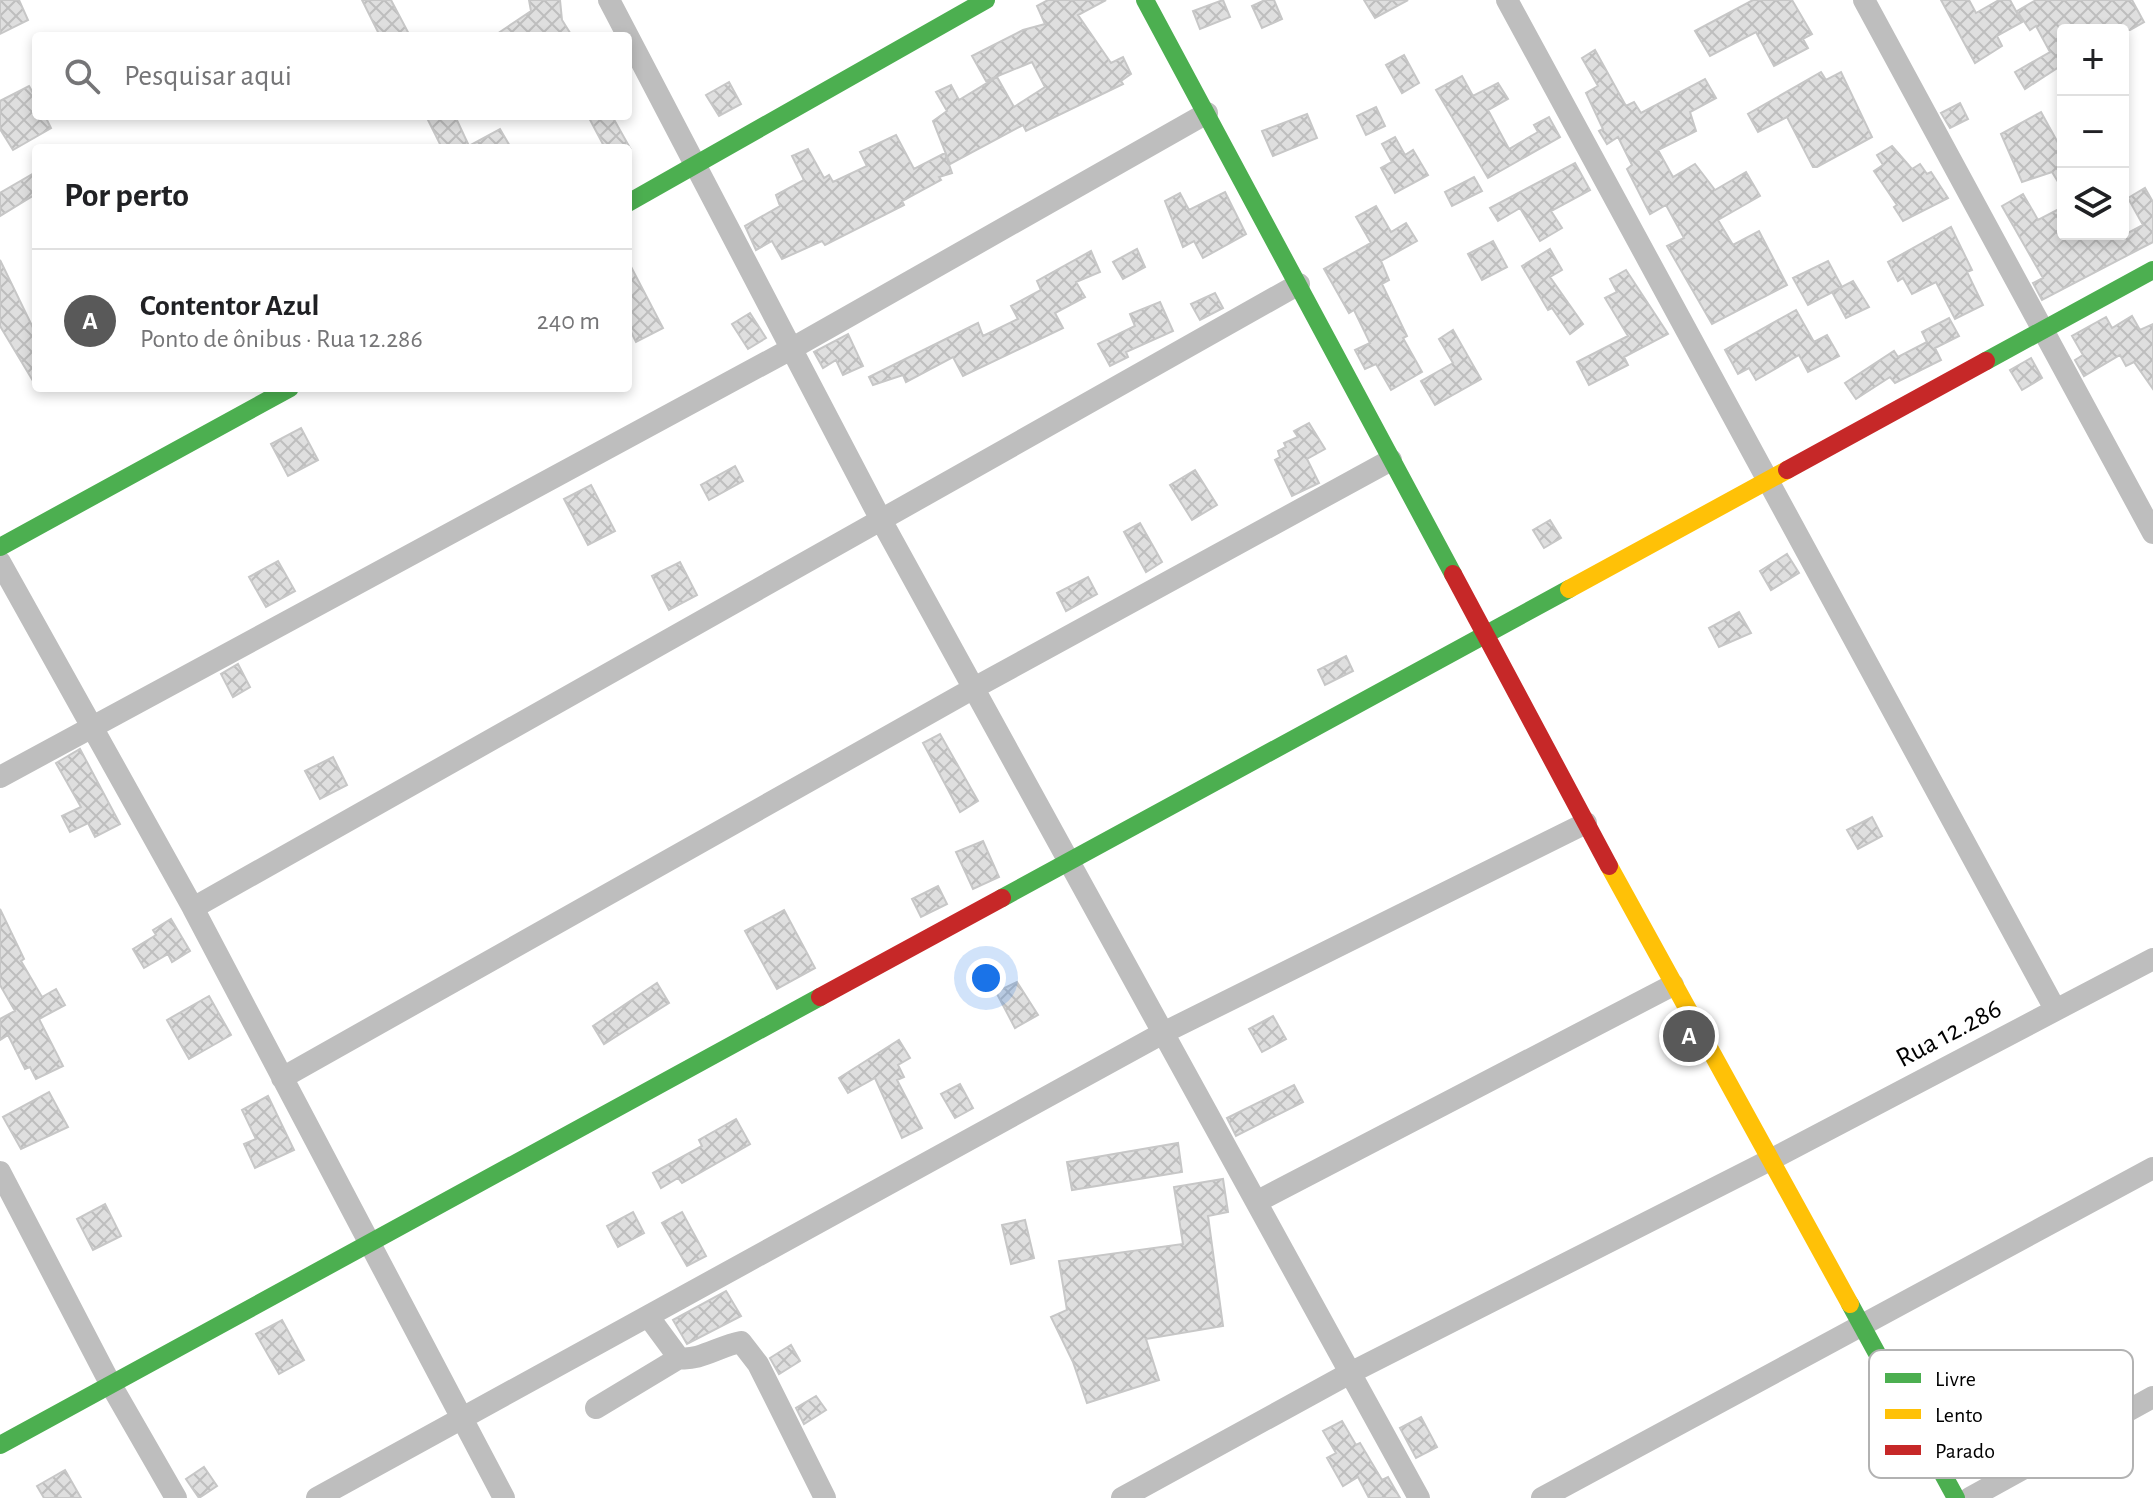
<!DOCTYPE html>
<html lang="pt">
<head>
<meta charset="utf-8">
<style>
  :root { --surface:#fff; --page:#f2f2f2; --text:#202124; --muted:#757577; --line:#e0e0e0; --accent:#595959 }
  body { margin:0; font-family:"Alegreya Sans",sans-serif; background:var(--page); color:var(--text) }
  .controls { position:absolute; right:24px; top:24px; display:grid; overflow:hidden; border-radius:8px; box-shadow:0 4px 12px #0003 }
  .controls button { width:72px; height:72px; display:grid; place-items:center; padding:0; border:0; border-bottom:2px solid var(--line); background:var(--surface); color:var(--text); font:40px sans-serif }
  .you { position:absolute; left:986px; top:978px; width:28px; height:28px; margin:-20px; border:6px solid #fff; border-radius:50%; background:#1a73e8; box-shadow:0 0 0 12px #1a73e833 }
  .badge { display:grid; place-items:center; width:52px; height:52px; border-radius:50%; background:var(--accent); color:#fff; font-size:26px; font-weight:700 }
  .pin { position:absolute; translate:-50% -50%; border:4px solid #fff; box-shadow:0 2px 8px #0006 }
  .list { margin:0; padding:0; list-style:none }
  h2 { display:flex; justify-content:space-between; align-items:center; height:104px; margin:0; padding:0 32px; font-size:34px }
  h2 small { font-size:26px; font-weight:400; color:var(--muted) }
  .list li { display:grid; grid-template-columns:52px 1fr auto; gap:24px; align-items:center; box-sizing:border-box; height:144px; padding:0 32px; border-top:2px solid var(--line) }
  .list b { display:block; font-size:30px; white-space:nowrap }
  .list p { margin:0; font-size:26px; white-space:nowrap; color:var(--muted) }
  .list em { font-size:26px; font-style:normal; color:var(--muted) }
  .icon { flex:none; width:44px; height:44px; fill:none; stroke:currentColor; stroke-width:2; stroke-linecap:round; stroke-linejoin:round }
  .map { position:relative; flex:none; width:2153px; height:1498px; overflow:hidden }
  .search { position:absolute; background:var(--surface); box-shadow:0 4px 12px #0003; left:32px; top:32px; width:600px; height:88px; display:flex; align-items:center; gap:20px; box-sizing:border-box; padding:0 28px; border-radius:8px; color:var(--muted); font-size:30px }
  .panel { position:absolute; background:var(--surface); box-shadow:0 4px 12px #0003; left:32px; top:144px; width:600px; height:248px; border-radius:8px }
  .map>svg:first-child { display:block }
  .building { fill:url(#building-cross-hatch); stroke:#c7c7c7; stroke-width:2 }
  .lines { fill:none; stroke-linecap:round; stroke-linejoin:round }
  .street { stroke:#bebebe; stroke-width:22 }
  .fast { stroke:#4caf50; stroke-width:18 }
  .slow { stroke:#ffc107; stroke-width:18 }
  .jam { stroke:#c62828; stroke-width:18 }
  .labels { text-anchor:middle; stroke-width:7; stroke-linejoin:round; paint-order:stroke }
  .street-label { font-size:28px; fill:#000; stroke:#fff }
  .key { fill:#fff; stroke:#b2b2b2; stroke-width:2 }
  .key-label { font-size:22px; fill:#000 }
</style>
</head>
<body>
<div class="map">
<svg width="2153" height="1498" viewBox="0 0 2153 1498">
  <defs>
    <pattern id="building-cross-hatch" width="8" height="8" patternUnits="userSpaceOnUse" patternTransform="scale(2)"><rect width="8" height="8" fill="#dfdfdf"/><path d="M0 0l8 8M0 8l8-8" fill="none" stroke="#bebebe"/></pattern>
  </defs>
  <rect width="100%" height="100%" fill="#fff"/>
  <!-- building -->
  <path class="building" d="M 0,0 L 19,0 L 28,20 L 0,34 Z
    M 362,0 L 391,0 L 410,36 L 380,36 Z
    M 529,0 L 560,0 L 562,20 L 572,36 L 494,36 L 531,11 Z
    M 1048,0 L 1106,0 L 1078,15 L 1111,63 L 1123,57 L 1131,74 L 1121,81 L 1123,84 L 1026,131 L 1023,125 L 950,164 L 933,121 L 947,111 L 936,92 L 951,85 L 959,100 L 997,77 L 1014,107 L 1045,87 L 1032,62 L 986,81 L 972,56 L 1023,30 L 1045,24 L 1037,6 Z
    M 1223,0 L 1230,17 L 1200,29 L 1193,11 Z
    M 1265,0 L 1274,0 L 1282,19 L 1262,28 L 1252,6 Z
    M 1364,0 L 1408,0 L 1375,18 Z
    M 1753,0 L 1792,0 L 1812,34 L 1803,39 L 1808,48 L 1774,66 L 1756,32 L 1710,56 L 1695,31 Z
    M 1941,0 L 1969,0 L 1976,13 L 1999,0 L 2010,0 L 2022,22 L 1997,36 L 2002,46 L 1975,63 Z
    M 2036,0 L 2132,0 L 2144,22 L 2130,30 L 2063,30 L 2063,74 L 2059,67 L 2025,89 L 2015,72 L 2050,52 L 2036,26 L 2030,30 L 2017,11 Z
    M 1595,50 L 1626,106 L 1634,102 L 1641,113 L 1705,79 L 1716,98 L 1690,112 L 1696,131 L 1658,150 L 1673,177 L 1695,164 L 1715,190 L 1746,172 L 1760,196 L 1718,220 L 1733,245 L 1759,231 L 1787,285 L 1712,324 L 1667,246 L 1684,238 L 1666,205 L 1650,214 L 1627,169 L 1632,165 L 1618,137 L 1607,144 L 1599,131 L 1603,129 L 1586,93 L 1598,86 L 1582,58 Z
    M 1404,55 L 1419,83 L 1402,93 L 1386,65 Z
    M 1821,72 L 1826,80 L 1841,72 L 1872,137 L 1817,167 L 1813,167 L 1787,117 L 1758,132 L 1748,114 Z
    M 1462,76 L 1473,96 L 1498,83 L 1508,99 L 1488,110 L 1509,149 L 1538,132 L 1534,125 L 1549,117 L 1560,137 L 1488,178 L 1436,90 Z
    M 729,82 L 741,104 L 719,116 L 706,95 Z
    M 29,86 L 36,98 L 36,116 L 45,116 L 51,128 L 13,150 L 0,129 L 0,101 Z
    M 1960,103 L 1968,119 L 1950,128 L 1941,113 Z
    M 1376,107 L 1385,126 L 1366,135 L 1357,116 Z
    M 2041,112 L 2063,152 L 2063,190 L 2052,172 L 2022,182 L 2001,134 Z
    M 1307,114 L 1317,138 L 1273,156 L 1262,131 Z
    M 426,116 L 455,116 L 469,146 L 500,129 L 511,148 L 442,148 Z
    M 588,116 L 612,116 L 630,148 L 605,148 Z
    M 896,135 L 914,169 L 945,153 L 952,173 L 939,177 L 941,180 L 902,201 L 904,205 L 825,245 L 822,241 L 782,259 L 772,241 L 756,250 L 745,226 L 780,206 L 776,195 L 804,180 L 792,156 L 808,149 L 824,178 L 829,175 L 833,182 L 867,166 L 860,152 Z
    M 1395,137 L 1405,155 L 1413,150 L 1428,175 L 1395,193 L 1381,168 L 1392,162 L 1382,144 Z
    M 1892,146 L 1912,169 L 1920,164 L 1927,174 L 1931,172 L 1948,198 L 1903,221 L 1894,207 L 1897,205 L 1874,171 L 1883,165 L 1877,155 Z
    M 1575,163 L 1590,190 L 1551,211 L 1562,228 L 1540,241 L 1520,208 L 1498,221 L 1490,208 Z
    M 36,172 L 36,194 L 0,216 L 0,193 Z
    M 1474,177 L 1482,191 L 1452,206 L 1445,192 Z
    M 2145,188 L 2153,202 L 2153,242 L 2042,300 L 2033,283 L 2043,278 L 2002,206 L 2023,194 L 2038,220 L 2063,207 L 2063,234 L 2126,234 L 2143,225 L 2128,198 Z
    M 1225,192 L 1246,234 L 1203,258 L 1194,241 L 1183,247 L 1165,201 L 1180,193 L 1189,210 Z
    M 1376,206 L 1391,232 L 1406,223 L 1417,241 L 1381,261 L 1389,280 L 1382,284 L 1407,336 L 1403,338 L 1422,372 L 1391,390 L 1376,364 L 1365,369 L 1355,350 L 1370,343 L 1354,310 L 1349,313 L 1324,269 L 1371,243 L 1356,217 Z
    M 1951,227 L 1972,270 L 1967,272 L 1983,305 L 1955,319 L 1936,282 L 1912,294 L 1903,278 L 1898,281 L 1888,262 Z
    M 1493,241 L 1507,267 L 1482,280 L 1468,254 Z
    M 1137,249 L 1145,267 L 1123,279 L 1113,262 Z
    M 1550,249 L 1562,270 L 1550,277 L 1583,324 L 1570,334 L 1552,308 L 1548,310 L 1522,266 Z
    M 1091,251 L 1100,272 L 1076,282 L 1085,297 L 1055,313 L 1063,328 L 963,376 L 953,357 L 906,382 L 903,375 L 873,385 L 869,377 L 978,323 L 983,336 L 1018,319 L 1011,306 L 1041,290 L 1037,281 Z
    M 0,260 L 36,334 L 36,386 L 0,326 Z
    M 628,261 L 663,328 L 636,342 L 628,326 Z
    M 1828,261 L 1842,287 L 1808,305 L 1793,278 Z
    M 1626,270 L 1668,334 L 1624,357 L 1628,365 L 1589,385 L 1577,362 L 1628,336 L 1605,298 L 1617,292 L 1610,279 Z
    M 1853,281 L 1869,307 L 1846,318 L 1832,292 Z
    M 1215,293 L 1223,308 L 1200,320 L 1191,304 Z
    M 1160,302 L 1173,331 L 1126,352 L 1128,357 L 1110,366 L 1098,344 L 1135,326 L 1130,314 Z
    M 1796,310 L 1814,342 L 1827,335 L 1839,356 L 1808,372 L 1799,355 L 1756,380 L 1749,368 L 1738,374 L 1725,350 Z
    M 750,313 L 766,338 L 748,349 L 732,324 Z
    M 2132,316 L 2140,330 L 2153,324 L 2153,389 L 2134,362 L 2126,366 L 2120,355 L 2084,376 L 2075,360 L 2083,355 L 2072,336 L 2106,317 L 2112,328 Z
    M 1949,318 L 1959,336 L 1935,348 L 1941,360 L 1895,383 L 1890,377 L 1856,399 L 1845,383 L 1894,351 L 1898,357 L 1927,342 L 1922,332 Z
    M 1453,330 L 1481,379 L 1435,405 L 1421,381 L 1453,363 L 1439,339 Z
    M 848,334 L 863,366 L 843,375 L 836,360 L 823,368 L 814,352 Z
    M 2031,358 L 2042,378 L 2022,390 L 2010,370 Z
    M 1309,423 L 1325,449 L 1307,459 L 1319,483 L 1292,496 L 1275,460 L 1280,457 L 1278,451 L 1286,447 L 1284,443 L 1298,437 L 1294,431 Z
    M 301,428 L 318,460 L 288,476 L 271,444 Z
    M 735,466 L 743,481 L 709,500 L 701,485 Z
    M 1195,470 L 1217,505 L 1192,520 L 1170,485 Z
    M 591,485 L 615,531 L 588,545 L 564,499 Z
    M 1550,520 L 1561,538 L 1544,548 L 1533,530 Z
    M 1140,523 L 1162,562 L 1146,572 L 1124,532 Z
    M 1787,554 L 1799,573 L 1771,590 L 1760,571 Z
    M 278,561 L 295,591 L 266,607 L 249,577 Z
    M 680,562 L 697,595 L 669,610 L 652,576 Z
    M 1088,577 L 1097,594 L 1066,611 L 1057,593 Z
    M 1739,612 L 1751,633 L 1719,647 L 1709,628 Z
    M 1346,656 L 1353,671 L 1325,685 L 1318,670 Z
    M 238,664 L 250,687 L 233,697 L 221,674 Z
    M 940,734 L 978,801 L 960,812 L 923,743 Z
    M 80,749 L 120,824 L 95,837 L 88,823 L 70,832 L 62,816 L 81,807 L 56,763 Z
    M 333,757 L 347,785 L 320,799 L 305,771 Z
    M 1872,817 L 1882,836 L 1858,849 L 1847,830 Z
    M 983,841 L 999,877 L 973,889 L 956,852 Z
    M 938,886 L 947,904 L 921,917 L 912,899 Z
    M 0,909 L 24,959 L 21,961 L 42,997 L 56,989 L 65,1005 L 39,1019 L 63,1066 L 36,1079 L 30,1067 L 25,1069 L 8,1035 L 0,1040 L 0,1019 L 15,1011 L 0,985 Z
    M 784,910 L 815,968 L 777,989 L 745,931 Z
    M 171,919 L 190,951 L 172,962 L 168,954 L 144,968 L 133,949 L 156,935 L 153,930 Z
    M 1017,982 L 1038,1015 L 1015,1028 L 996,992 Z
    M 657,983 L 669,1003 L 604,1044 L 593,1026 Z
    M 209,996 L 231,1035 L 189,1059 L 167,1020 Z
    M 1273,1016 L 1286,1039 L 1262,1052 L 1249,1029 Z
    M 899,1040 L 910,1058 L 898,1065 L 904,1077 L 897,1080 L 922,1128 L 902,1138 L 875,1078 L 848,1093 L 839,1078 Z
    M 960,1084 L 973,1108 L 955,1118 L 941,1094 Z
    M 1294,1085 L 1303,1102 L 1236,1136 L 1227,1118 Z
    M 49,1092 L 68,1127 L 21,1149 L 3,1117 Z
    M 268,1096 L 294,1150 L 255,1168 L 244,1144 L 256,1139 L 242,1110 Z
    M 736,1119 L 750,1144 L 682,1183 L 678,1178 L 661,1188 L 653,1173 L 702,1146 L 699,1140 Z
    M 1178,1143 L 1182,1172 L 1072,1190 L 1067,1162 Z
    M 1223,1179 L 1228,1212 L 1208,1216 L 1223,1326 L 1146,1339 L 1159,1380 L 1087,1403 L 1073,1362 L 1051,1317 L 1067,1310 L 1059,1261 L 1183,1244 L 1174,1187 Z
    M 105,1204 L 121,1236 L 93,1250 L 77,1219 Z
    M 633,1212 L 644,1233 L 618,1247 L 607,1226 Z
    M 682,1212 L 706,1256 L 687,1266 L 662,1223 Z
    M 1025,1220 L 1034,1258 L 1011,1264 L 1002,1225 Z
    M 726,1291 L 741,1316 L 687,1344 L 673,1320 Z
    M 282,1320 L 304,1360 L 279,1374 L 256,1334 Z
    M 791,1345 L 800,1361 L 779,1374 L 770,1358 Z
    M 816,1396 L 826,1410 L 804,1424 L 796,1408 Z
    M 1421,1417 L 1437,1447 L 1416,1458 L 1400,1428 Z
    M 1342,1421 L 1356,1445 L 1360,1443 L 1382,1480 L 1388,1477 L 1400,1498 L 1369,1498 L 1358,1477 L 1343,1486 L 1327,1458 L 1336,1453 L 1323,1431 Z
    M 204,1467 L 217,1486 L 199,1498 L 186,1479 Z
    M 65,1470 L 81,1498 L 44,1498 L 37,1486 Z"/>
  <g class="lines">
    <!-- street -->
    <path class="street" d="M 609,0 L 880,518 L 1419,1498
      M 1507,0 L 2055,1009
      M 1864,0 L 2153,533
      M 0,562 L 193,908 L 504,1498
      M 0,777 L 791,349 L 1207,113
      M 193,908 L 1299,284
      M 282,1078 L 974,688 L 1391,460
      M 0,1172 L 111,1385 L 176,1498
      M 1258,1201 L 1673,985
      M 648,1316 L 679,1358 C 700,1361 719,1346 741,1342 L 758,1364 L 825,1498
      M 596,1408 L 679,1358
      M 317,1498 L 1163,1033 L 1586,823
      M 1122,1498 L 1350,1373 L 1772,1159 L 2153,959
      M 1542,1498 L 2153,1168
      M 1970,1498 L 2153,1397"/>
    <!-- fast -->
    <path class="fast" d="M 1145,0 L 1453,574
      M 628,203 L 986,0
      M 1986,361 L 2153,270
      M 0,547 L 290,388
      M 1002,898 L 1569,589
      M 1850,1304 L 1956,1498
      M 0,1445 L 820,997"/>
    <!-- slow -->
    <path class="slow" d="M 1569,589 L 1787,470
      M 1609,866 L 1850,1304"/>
    <!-- jam -->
    <path class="jam" d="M 1787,470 L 1986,361
      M 1453,574 L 1609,866
      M 820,997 L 1002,898"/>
  </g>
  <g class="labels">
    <!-- street labels -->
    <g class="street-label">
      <text transform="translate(1948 1032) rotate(-28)" y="10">Rua 12.286</text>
    </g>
  </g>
  <!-- legend -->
  <rect x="1869" y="1350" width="264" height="128" rx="12" class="key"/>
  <rect x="1885" y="1373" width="36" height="10" fill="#4caf50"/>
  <rect x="1885" y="1409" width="36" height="10" fill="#ffc107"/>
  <rect x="1885" y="1445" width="36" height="10" fill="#c62828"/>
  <g class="key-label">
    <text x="1935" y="1386">Livre</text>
    <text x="1935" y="1422">Lento</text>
    <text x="1935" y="1458">Parado</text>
  </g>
</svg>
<div class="controls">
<button>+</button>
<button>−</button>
<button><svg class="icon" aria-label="layers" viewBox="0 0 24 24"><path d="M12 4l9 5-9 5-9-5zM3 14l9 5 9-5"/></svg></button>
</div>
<div class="you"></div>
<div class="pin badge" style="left:1689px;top:1036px">A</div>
<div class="search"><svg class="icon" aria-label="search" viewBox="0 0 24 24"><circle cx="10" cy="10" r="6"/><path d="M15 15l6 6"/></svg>Pesquisar aqui</div>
<section class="panel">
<h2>Por perto<small></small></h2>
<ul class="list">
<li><span class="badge">A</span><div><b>Contentor Azul</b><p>Ponto de ônibus · Rua 12.286</p></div><em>240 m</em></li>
</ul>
</section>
</div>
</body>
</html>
